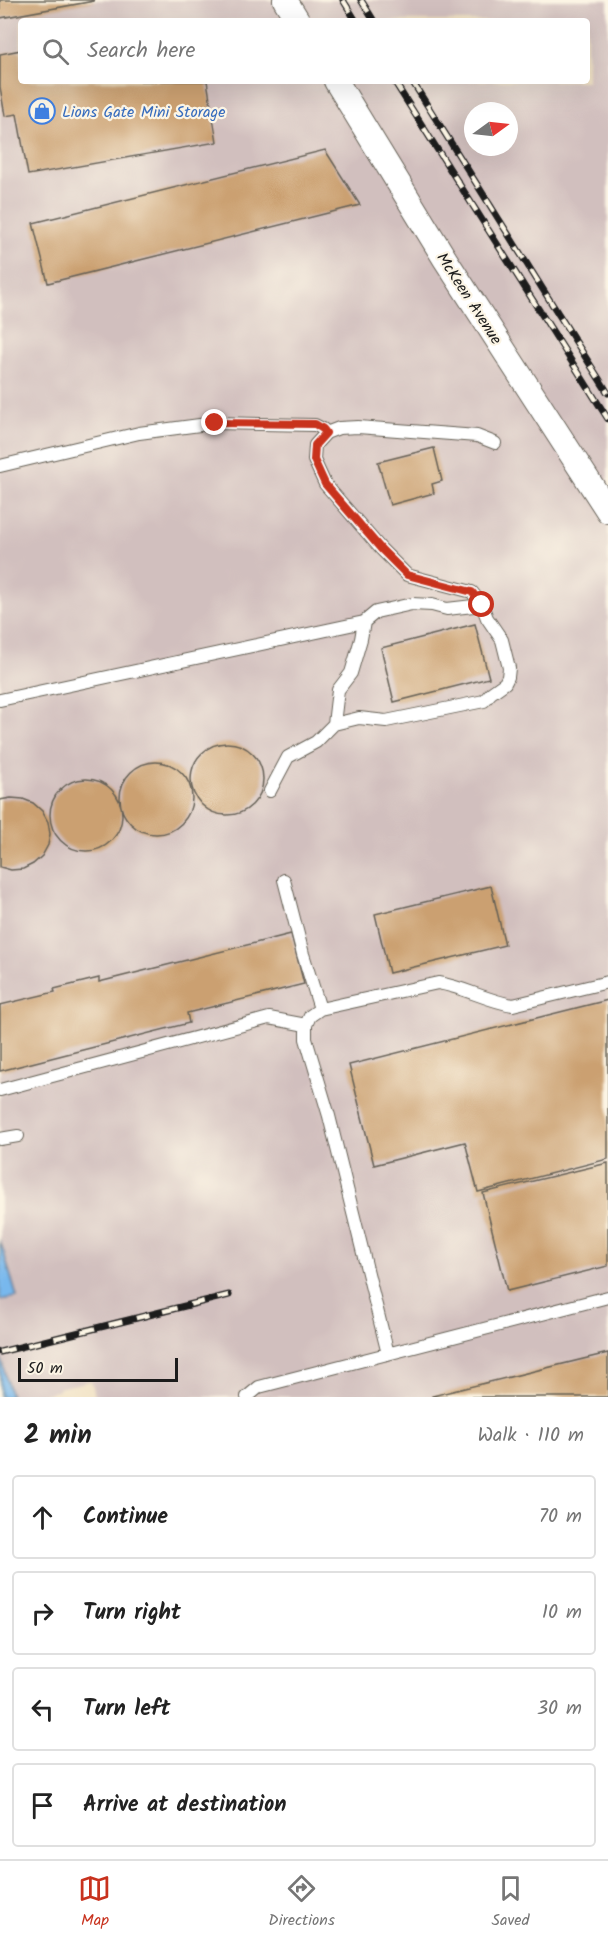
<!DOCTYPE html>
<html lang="en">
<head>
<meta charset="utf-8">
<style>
  :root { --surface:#fff; --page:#f6f6f6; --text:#222; --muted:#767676; --line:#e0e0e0; --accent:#c8321e }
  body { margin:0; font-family:Kalam,sans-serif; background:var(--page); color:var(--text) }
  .compass { position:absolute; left:464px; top:102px; width:54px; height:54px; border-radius:50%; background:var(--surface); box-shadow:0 6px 24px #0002; rotate:75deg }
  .scale { position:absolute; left:18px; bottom:15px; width:160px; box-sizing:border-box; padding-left:6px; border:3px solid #1c1c1c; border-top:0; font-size:16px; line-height:21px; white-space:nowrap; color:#1c1c1c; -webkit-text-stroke:4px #fcf5e5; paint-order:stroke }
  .stop { position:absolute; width:18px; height:18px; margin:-14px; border:4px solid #c8321e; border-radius:50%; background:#fff }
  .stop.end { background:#c8321e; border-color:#fff; box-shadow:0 2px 6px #0008 }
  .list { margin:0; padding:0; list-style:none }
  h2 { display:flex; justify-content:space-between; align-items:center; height:78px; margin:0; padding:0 24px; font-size:26px }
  h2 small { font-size:20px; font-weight:400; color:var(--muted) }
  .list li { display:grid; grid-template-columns:39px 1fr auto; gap:18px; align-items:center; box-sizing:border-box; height:84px; margin:0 12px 12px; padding:0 12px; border:2px solid var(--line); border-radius:6px }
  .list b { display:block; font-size:22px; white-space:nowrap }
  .list em { font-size:20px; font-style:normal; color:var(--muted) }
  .icon { flex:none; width:33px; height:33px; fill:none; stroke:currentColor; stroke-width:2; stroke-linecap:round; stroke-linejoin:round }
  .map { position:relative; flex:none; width:608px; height:1397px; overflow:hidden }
  .search { position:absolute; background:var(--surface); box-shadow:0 6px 24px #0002; left:18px; right:18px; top:18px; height:66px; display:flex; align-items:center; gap:15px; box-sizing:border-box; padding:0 21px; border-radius:6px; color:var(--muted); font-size:22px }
  .sheet { height:462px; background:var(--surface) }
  nav { display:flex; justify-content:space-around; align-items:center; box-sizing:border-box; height:84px; border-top:2px solid var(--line); background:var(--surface); font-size:16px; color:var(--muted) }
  nav a { display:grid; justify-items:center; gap:3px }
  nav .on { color:var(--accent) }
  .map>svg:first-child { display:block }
  .industrial { fill:#d1bfbe; fill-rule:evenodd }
  .water { fill:#78b8ed; stroke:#4a6a84; stroke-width:1.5 }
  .pier { fill:#f0e0c1 }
  .building { fill:#cba071 }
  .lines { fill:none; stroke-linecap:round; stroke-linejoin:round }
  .service-casing { stroke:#666156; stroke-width:14 }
  .minor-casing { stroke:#666156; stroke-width:26 }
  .service { stroke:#fff; stroke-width:12 }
  .minor { stroke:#fff; stroke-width:24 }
  .rail-casing { stroke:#1c1c1c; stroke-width:7 }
  .rail { stroke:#fcf5e5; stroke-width:4.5; stroke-dasharray:14; stroke-linecap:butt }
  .route { stroke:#c8321e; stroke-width:8 }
  .labels { text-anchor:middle; stroke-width:4.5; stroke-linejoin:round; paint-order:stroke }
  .shop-label { font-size:16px; fill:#366cbe; stroke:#fcf5e5; text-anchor:start }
  .street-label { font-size:16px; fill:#1c1c1c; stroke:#fcf5e5 }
</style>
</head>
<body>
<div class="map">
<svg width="608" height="1397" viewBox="0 0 608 1397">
  <rect width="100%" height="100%" fill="#fcf5e5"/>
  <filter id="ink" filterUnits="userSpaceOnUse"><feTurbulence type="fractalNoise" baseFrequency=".0167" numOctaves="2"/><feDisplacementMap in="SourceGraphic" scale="12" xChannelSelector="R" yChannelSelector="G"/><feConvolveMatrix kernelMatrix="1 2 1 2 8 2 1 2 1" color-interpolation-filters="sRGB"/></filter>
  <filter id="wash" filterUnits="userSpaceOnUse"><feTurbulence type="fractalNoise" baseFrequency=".008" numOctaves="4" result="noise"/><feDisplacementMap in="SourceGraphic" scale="24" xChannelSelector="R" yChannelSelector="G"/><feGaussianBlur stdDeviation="1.35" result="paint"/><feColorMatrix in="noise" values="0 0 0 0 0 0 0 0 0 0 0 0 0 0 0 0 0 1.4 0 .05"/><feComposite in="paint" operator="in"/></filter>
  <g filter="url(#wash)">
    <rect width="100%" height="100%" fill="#f0e0c1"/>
    <!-- industrial -->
    <path class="industrial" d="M 0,0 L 608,0 L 608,1397 L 92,1397 L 89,1384 L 31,1397 L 0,1397 L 0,1300 L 17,1296 L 0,1240 ZM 21,21 L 587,21 L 587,81 L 21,81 ZM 473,111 L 509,111 L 509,147 L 473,147 Z"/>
    <!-- water -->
    <path class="water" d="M 0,1240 L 17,1297 L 0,1300 Z
      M 0,1354 L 11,1397 L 0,1397 Z"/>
    <!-- pier -->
    <path class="pier" d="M 90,1381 L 92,1382 L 95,1397 L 60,1397 L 58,1388 Z"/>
    <g id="blocks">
      <!-- building -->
      <path class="building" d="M 0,0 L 94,0 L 94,1 L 0,18 Z
        M 21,50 L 21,81 L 207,81 L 217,142 L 28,175 L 17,114 L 5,116 L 0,87 L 0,54 Z
        M 325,150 L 360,205 L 48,283 L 33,223 Z
        M 434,448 L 442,481 L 432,484 L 434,493 L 390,505 L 378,462 Z
        M 475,624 L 489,678 L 394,702 L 381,648 Z
        M191 779a36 36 0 1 1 72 0a36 36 0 1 1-72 0Z
        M120 798a36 36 0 1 1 72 0a36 36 0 1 1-72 0Z
        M50 815a36 36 0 1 1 72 0a36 36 0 1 1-72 0Z
        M 11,798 L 23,799 L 33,803 L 42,811 L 48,822 L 50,834 L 48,845 L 42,856 L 33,864 L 23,869 L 11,870 L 0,867 L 0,800 Z
        M 491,886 L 505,945 L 389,973 L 375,914 Z
        M 291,934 L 304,984 L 187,1013 L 189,1023 L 0,1071 L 0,1005 L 55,992 L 54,989 L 99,978 L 99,982 Z
        M 608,1000 L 608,1159 L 478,1192 L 465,1142 L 374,1165 L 349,1065 Z
        M 608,1163 L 608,1266 L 507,1291 L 483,1193 Z
        M 608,1353 L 608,1397 L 432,1397 L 432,1396 Z"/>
    </g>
  </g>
  <g filter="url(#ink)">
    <use href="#blocks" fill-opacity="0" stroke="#666156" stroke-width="1.5"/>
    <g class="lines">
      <!-- service casing -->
      <g class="service-casing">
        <path id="service" d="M 0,466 L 139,433 L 215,423 L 315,425 L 323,429 L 326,433
          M 0,700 L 364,622
          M 334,724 L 359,718 L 386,721 L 484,701 L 491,693 L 505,683 L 508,677 L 509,668 L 502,640 L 487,618 L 482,605 L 472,592 L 407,575 L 381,549 L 325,484 L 314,460 L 315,445 L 326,433 L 339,428 L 358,427 L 477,436 L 495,443
          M 270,791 L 288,757 L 316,742 L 334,724 L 338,690 L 351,673 L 361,639 L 364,622 L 376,612 L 412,604 L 432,605 L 447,609 L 482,605
          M 284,880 L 303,954 L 320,1009
          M 0,1090 L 269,1018 L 306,1025
          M 0,1139 L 18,1136
          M 388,1354 L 329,1116 L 306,1039 L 306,1025 L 310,1016 L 320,1009 L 438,983 C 464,987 487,1001 513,1005 L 608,982
          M 247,1397 L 259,1387 L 608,1297"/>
      </g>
      <!-- minor casing -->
      <g class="minor-casing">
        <path id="minor" d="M 285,0 L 298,21
          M 336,81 L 445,259 L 608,511"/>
      </g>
      <!-- service -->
      <use href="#service" class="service"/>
      <!-- minor -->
      <use href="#minor" class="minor"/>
      <!-- rail casing -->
      <g class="rail-casing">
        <path id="rail" d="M 343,0 L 356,21
          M 361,0 L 374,21
          M 394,81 L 608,419
          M 412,81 L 608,393
          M 0,1352 L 229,1295"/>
      </g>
      <!-- rail -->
      <use href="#rail" class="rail"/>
    </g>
  </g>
  <g class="lines" filter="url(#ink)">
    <!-- route -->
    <path class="route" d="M 215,423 L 315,424 L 323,429 L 326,433 L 315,445 L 314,460 L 325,484 L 381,549 L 407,575 L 472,592 L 482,605"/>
  </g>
  <!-- icons -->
  <defs>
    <g id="shop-ring" transform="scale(1.35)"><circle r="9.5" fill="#fcf5e5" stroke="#3f7fe0" stroke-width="1.5"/><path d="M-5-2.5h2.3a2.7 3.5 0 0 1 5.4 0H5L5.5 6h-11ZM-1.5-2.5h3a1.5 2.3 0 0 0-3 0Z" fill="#3f7fe0"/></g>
  </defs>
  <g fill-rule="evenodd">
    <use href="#shop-ring" x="42" y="111"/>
  </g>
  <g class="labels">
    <!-- shop labels -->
    <g class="shop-label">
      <text x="62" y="117">Lions Gate Mini Storage</text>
    </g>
    <!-- street labels -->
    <g class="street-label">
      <text transform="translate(470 298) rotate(57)" y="6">McKeen Avenue</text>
    </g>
  </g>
</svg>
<svg class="compass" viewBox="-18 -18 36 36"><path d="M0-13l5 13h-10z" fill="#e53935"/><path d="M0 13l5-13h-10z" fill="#767676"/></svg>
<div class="scale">50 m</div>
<div class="stop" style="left:482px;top:605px"></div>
<div class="stop end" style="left:215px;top:423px"></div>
<div class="search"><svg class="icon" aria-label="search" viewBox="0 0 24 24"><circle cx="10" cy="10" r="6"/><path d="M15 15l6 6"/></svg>Search here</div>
</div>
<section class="sheet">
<h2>2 min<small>Walk · 110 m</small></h2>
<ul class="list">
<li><svg class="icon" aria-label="ahead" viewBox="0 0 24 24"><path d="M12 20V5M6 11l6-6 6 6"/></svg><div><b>Continue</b></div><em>70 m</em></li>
<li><svg class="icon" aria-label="right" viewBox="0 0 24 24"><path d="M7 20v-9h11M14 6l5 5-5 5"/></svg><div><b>Turn right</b></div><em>10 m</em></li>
<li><svg class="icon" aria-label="left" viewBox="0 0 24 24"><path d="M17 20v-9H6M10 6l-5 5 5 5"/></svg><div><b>Turn left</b></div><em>30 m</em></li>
<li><svg class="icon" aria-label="arrive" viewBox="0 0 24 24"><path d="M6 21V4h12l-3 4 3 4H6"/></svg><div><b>Arrive at destination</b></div></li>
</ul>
</section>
<nav>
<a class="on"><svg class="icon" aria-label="map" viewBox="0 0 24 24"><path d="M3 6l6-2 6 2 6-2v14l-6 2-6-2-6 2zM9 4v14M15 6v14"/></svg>Map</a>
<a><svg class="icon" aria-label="directions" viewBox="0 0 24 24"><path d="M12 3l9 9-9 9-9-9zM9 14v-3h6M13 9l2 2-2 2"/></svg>Directions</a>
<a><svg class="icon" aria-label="saved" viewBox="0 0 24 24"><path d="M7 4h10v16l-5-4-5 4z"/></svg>Saved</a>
</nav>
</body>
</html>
